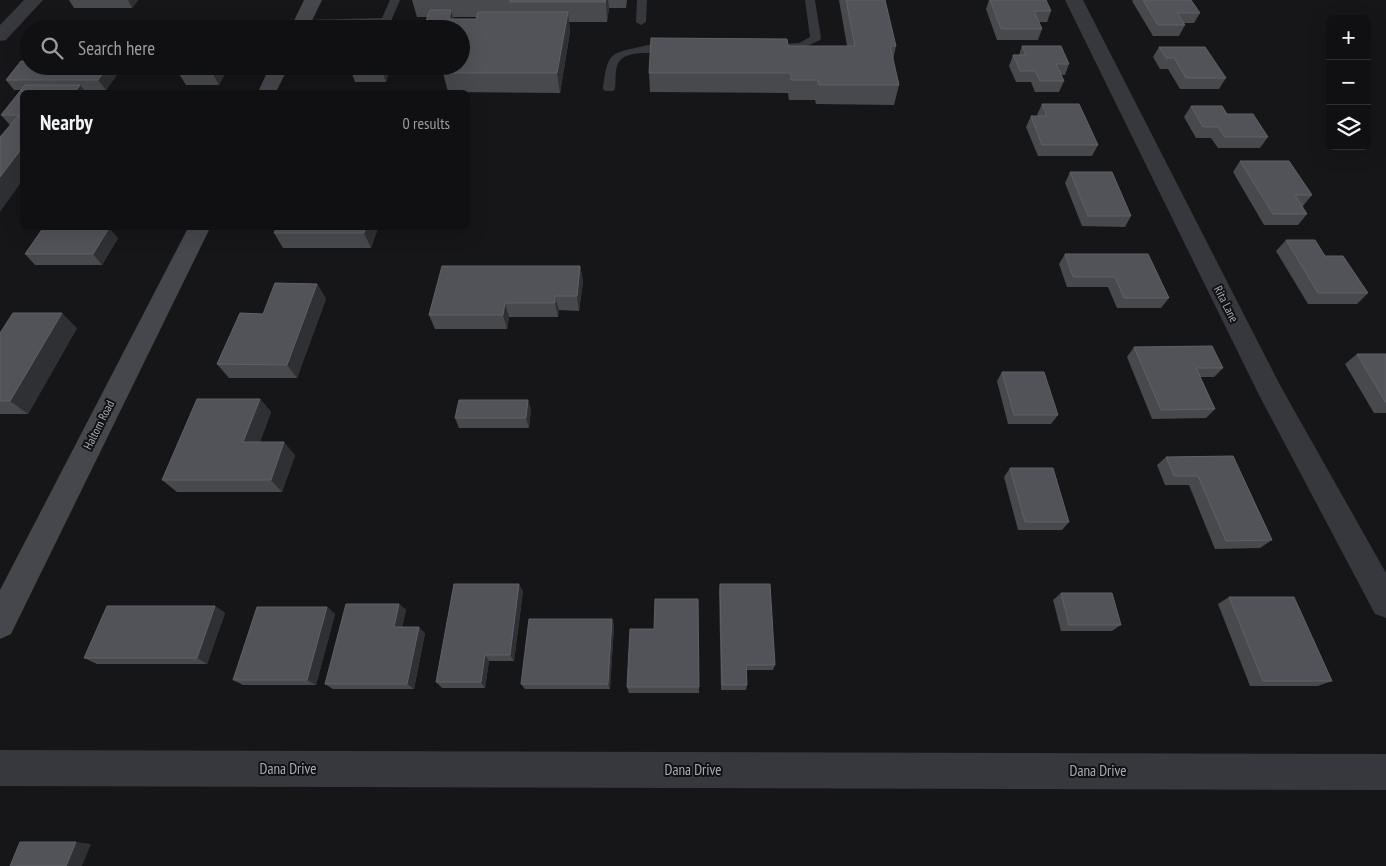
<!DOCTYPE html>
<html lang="en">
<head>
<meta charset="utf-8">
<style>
  :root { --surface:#101012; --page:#19191b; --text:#f1f3f6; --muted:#9c9d9f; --line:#303032 }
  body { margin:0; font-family:"PT Sans Narrow",sans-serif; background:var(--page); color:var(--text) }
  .controls { position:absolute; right:15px; top:15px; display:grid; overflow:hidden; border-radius:8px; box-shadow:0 5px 20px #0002 }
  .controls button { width:45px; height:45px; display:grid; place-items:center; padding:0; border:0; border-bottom:1px solid var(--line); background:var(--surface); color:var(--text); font:25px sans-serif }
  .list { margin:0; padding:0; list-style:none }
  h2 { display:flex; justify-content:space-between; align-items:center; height:65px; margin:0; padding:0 20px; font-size:21px }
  h2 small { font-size:16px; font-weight:400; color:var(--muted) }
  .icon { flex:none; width:28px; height:28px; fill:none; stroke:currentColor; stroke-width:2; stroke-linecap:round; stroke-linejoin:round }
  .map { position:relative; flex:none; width:1386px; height:866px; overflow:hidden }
  .search { position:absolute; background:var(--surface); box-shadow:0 5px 20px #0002; left:20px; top:20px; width:450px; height:55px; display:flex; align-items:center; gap:12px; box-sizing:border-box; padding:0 18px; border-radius:28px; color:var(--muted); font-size:19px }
  .panel { position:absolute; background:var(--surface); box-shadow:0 5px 20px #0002; left:20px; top:90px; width:450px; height:140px; border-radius:8px }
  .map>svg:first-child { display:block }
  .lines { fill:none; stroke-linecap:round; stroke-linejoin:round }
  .service { fill:#37383d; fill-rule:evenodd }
  .minor { fill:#37383d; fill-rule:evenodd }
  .secondary { fill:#45474d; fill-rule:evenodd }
  .wall { fill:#47494d; fill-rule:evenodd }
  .shaded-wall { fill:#2f3033 }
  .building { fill:#525359; stroke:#5f6168 }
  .labels { text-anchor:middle; stroke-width:4; stroke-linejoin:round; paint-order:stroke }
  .street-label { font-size:12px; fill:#a8adb8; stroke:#111113 }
  .near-street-label { font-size:15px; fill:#a8adb8; stroke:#111113 }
</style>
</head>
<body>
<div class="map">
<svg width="1386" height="866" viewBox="0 0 1386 866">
  <rect width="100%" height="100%" fill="#161618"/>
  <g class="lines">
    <!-- service -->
    <path class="service" d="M 390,0 L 400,0 L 391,21 L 386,24 L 302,26 L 297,23 L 302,20 L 382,18 Z
      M 637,0 L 647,0 L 646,22 L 641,25 L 636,22 Z
      M 805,0 L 815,0 L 821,38 L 820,40 L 801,49 L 767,49 L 766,47 L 767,45 L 799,43 L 810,37 Z
      M 648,45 L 672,45 L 677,48 C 667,59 624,44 617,66 C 615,73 616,82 615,89 L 613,91 L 605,91 L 603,89 C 608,49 611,54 648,45 Z"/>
    <!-- minor -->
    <path class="minor" d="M 24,0 L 43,0 L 6,40 L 0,41 L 0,25 Z
      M 1065,0 L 1083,0 L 1281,387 L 1386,573 L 1386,618 L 1375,614 L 1259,395 Z
      M 0,750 L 1386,754 L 1386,790 L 0,786 Z"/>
    <!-- secondary -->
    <path class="secondary" d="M 304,0 L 322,0 L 308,29 L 290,29 Z
      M 270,66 L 289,66 L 276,92 L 258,92 Z
      M 188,228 L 210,228 L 11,634 L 0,639 L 0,590 Z"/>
  </g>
  <!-- wall -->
  <path class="wall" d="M 69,0 L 138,0 L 132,8 L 74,8 Z
    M 412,0 L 627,0 L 626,8 L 609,8 L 607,22 L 569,22 L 570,32 L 560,93 L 448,92 L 443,73 L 461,29 L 427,17 L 417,17 ZM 453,17 L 477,17 L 476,19 L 454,19 Z
    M 839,0 L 885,0 L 896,46 L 893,60 L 899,85 L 894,105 L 816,104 L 815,100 L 789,100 L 788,93 L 650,92 L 649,73 L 788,46 L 847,46 Z
    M 989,0 L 1046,0 L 1051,11 L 1047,22 L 1039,22 L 1042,29 L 1038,40 L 997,40 L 986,9 Z
    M 1133,0 L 1191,0 L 1200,13 L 1194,23 L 1184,23 L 1185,25 L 1179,36 L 1153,36 L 1132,1 Z
    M 1022,46 L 1069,64 L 1065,75 L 1061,75 L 1064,81 L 1059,92 L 1035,92 L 1031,82 L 1016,82 L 1009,66 L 1013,55 L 1019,55 Z
    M 1159,47 L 1226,78 L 1219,89 L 1180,89 L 1168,69 L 1160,69 L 1153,57 Z
    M 229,66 L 219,85 L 186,85 L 179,74 Z
    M 391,66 L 386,82 L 355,82 L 351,71 Z
    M 119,72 L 106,90 L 84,90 L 86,92 L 22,92 L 22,181 L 10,125 L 1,115 L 21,90 L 14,90 L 6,80 Z
    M 1042,104 L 1098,145 L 1092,156 L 1038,156 L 1026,127 L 1031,116 L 1038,116 L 1037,115 Z
    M 1191,106 L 1227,114 L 1268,137 L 1260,148 L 1218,148 L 1211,138 L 1196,138 L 1184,117 Z
    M 1240,161 L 1312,195 L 1303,206 L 1302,206 L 1307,214 L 1298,225 L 1264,225 L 1233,172 Z
    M 1070,172 L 1131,216 L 1125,227 L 1082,226 L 1065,183 Z
    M 378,228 L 371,248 L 283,248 L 274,233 Z
    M 118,238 L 102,265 L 35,265 L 25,254 Z
    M 1286,240 L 1325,256 L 1368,293 L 1357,304 L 1308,304 L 1276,251 Z
    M 1065,254 L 1169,298 L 1161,308 L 1117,308 L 1108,287 L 1067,287 L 1059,264 Z
    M 580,266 L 583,281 L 579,311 L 559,310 L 558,317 L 509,317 L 507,329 L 435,329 L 429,315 Z
    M 317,284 L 326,299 L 297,378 L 229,378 L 217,364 L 263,314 Z
    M 77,328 L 28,414 L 0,414 L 0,333 Z
    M 1134,347 L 1223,368 L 1214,377 L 1200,377 L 1215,409 L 1206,418 L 1152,419 L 1127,357 Z
    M 1357,354 L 1386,354 L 1386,413 L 1374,413 L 1345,364 Z
    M 1002,372 L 1058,415 L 1051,424 L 1008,424 L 997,381 Z
    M 260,399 L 271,412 L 260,442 L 295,455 L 282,492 L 177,492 L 162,480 Z
    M 531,409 L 529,428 L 459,428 L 455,418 Z
    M 1233,456 L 1272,540 L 1260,548 L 1215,549 L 1189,485 L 1165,485 L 1157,465 L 1166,457 Z
    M 1010,468 L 1069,522 L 1062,530 L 1018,530 L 1004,477 Z
    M 720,584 L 775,665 L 773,670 L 747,670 L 747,685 L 746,690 L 721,690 L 719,591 Z
    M 523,591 L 514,661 L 489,661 L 485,688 L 442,688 L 436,682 Z
    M 1061,593 L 1121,625 L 1112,631 L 1061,631 L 1053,600 Z
    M 1229,597 L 1332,681 L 1318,686 L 1250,686 L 1218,604 Z
    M 698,599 L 699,693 L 629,693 L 627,687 L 654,629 Z
    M 399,604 L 406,610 L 402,627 L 425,633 L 414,689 L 333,689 L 325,684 Z
    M 215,606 L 225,613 L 207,664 L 97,664 L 84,658 Z
    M 327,607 L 335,614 L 316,685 L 243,685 L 233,680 Z
    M 612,619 L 614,626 L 610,689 L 525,689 L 521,684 Z"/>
  <!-- shaded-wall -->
  <path class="shaded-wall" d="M 128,0 L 138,0 L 132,8 Z
    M 606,0 L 608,0 L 609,8 L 607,22 Z
    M 451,10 L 456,29 L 449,19 Z
    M 568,12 L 570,32 L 560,93 L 557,73 Z
    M 108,66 L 115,66 L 119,72 L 106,90 L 98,80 Z
    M 217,66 L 229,66 L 219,85 L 213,74 Z
    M 384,66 L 391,66 L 386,82 L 382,71 Z
    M 80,85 L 86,92 L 75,92 Z
    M 22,148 L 22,181 L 0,212 L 0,177 Z
    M 109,228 L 118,238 L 102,265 L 93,254 Z
    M 366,228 L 378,228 L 371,248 L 364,233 Z
    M 580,266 L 583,281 L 579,311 L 577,296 Z
    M 317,284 L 326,299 L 297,378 L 287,365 Z
    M 555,296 L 559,310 L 558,317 L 555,303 Z
    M 505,303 L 509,317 L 507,329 L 503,315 Z
    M 62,313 L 77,328 L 28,414 L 10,401 Z
    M 260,399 L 271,412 L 255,455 L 243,442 Z
    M 528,400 L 531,409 L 529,428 L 526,418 Z
    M 284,442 L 295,455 L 282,492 L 271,480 Z
    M 519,584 L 523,591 L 514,661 L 510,655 Z
    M 399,604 L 406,610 L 401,633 L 394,627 Z
    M 215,606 L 225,613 L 207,664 L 197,658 Z
    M 327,607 L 335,614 L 316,685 L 307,680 Z
    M 612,619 L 614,626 L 610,689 L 608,684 Z
    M 419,627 L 425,633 L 414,689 L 407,684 Z
    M 485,655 L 489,661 L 485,688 L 481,682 Z
    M 76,842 L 91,844 L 82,866 L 66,866 Z"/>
  <!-- building -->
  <path class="building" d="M 510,0 L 606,0 L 605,2 L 510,2 Z
    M 846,0 L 885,0 L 896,46 L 890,46 L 899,85 L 819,85 L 818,80 L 791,80 L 791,73 L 649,73 L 651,38 L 787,39 L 788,46 L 855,46 Z
    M 990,0 L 1046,0 L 1051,11 L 1034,11 L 1042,29 L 1001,29 Z
    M 1143,0 L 1191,0 L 1200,13 L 1177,13 L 1185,25 L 1158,25 Z
    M 430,10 L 451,10 L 449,19 L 476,19 L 478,12 L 568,12 L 557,73 L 443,73 L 445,66 L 461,66 L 461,29 L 423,29 Z
    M 1022,46 L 1061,46 L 1069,64 L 1056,64 L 1064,81 L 1040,81 L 1035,71 L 1020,71 L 1013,55 L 1026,55 Z
    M 1159,47 L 1205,47 L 1226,78 L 1186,78 L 1174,58 L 1166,58 Z
    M 21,61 L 29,61 L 29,66 L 108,66 L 98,80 L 6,80 Z
    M 184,66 L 217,66 L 213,74 L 179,74 Z
    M 353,66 L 384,66 L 382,71 L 351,71 Z
    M 25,85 L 80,85 L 75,92 L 22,92 L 22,115 L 1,115 Z
    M 1042,104 L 1079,104 L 1098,145 L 1042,145 L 1031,116 L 1047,116 Z
    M 1191,106 L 1222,106 L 1227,114 L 1253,114 L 1268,137 L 1225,137 L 1218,127 L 1203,127 Z
    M 18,116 L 22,116 L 22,148 L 0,177 L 0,137 Z
    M 1240,161 L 1289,161 L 1312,195 L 1295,195 L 1307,214 L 1273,214 Z
    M 1070,172 L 1112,172 L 1131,216 L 1088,216 Z
    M 43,228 L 109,228 L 93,254 L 25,254 Z
    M 276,228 L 366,228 L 364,233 L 274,233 Z
    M 1286,240 L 1315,240 L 1325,256 L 1343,256 L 1368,293 L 1318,293 Z
    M 1065,254 L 1148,254 L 1169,298 L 1124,298 L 1115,277 L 1073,277 Z
    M 442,266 L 580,266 L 577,296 L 555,296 L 555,303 L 505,303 L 503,315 L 429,315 Z
    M 275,283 L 317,284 L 287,365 L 217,364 L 240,313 L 263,314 Z
    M 13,313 L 62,313 L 10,401 L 0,401 L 0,333 Z
    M 1212,346 L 1223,368 L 1196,368 L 1215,409 L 1161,410 L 1134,347 Z
    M 1357,354 L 1386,354 L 1386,403 Z
    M 1002,372 L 1044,372 L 1058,415 L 1014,415 Z
    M 197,399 L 260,399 L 243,442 L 284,442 L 271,480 L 162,480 Z
    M 459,400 L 528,400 L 526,418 L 455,418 Z
    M 1233,456 L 1272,540 L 1226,541 L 1198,476 L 1174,476 L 1166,457 Z
    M 1010,468 L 1053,468 L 1069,522 L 1025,522 Z
    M 454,584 L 519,584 L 510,655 L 485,655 L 481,682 L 436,682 Z
    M 720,584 L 770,584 L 775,665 L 746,665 L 747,685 L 722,685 Z
    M 1061,593 L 1112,593 L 1121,625 L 1069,625 Z
    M 1229,597 L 1294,597 L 1332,681 L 1263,681 Z
    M 655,599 L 698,599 L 699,687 L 627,687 L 630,629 L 654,629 Z
    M 346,604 L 399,604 L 394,627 L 419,627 L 407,684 L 325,684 Z
    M 107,606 L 215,606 L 197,658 L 84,658 Z
    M 257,607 L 327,607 L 307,680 L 233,680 Z
    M 529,619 L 612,619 L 608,684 L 521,684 Z
    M 20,842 L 76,842 L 66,866 L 10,866 Z"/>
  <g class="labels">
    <!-- street labels -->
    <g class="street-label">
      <text transform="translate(1226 304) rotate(63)" y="4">Rita Lane</text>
      <text transform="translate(99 425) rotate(-63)" y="4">Haltom Road</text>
    </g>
    <!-- near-street labels -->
    <g class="near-street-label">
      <text x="288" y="774">Dana Drive</text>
      <text x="693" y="775">Dana Drive</text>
      <text x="1098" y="776">Dana Drive</text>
    </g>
  </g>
</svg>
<div class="controls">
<button>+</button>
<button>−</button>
<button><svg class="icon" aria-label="layers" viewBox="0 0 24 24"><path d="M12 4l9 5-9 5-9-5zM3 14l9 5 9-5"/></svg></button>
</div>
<div class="search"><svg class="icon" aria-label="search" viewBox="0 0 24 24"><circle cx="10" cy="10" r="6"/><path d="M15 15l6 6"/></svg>Search here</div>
<section class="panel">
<h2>Nearby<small>0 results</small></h2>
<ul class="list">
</ul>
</section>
</div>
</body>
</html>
